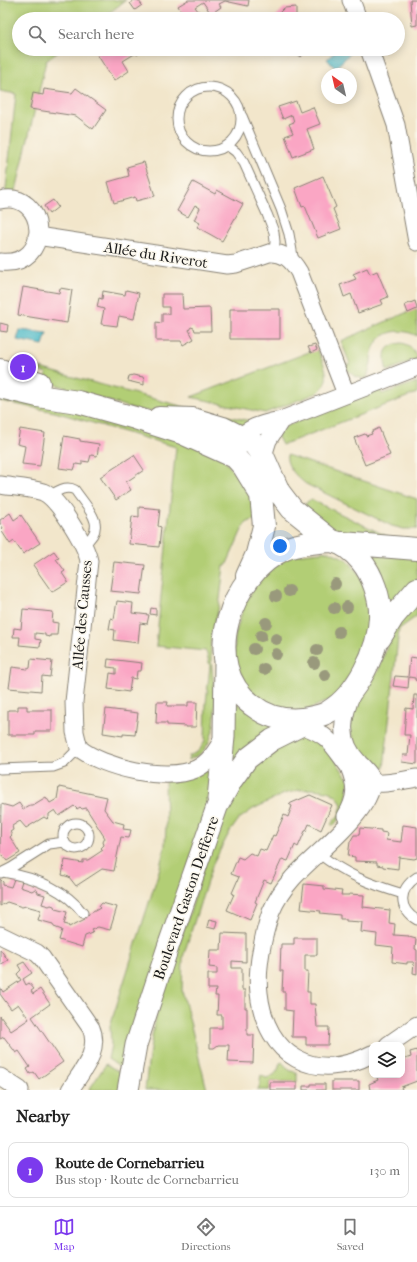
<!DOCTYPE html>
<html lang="en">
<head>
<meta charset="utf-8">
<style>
  :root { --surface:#fff; --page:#f6f6f6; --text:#222; --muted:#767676; --line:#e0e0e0; --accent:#7c3aed }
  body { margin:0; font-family:"IM FELL French Canon",serif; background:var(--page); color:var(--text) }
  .controls { position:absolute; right:12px; bottom:12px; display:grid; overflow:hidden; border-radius:8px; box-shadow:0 2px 10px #0003 }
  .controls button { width:36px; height:36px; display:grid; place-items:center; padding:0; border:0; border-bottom:1px solid var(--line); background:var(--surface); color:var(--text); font:20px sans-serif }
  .compass { position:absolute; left:321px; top:68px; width:36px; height:36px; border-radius:50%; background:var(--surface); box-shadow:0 2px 10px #0003; rotate:326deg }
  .you { position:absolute; left:280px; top:546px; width:14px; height:14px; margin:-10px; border:3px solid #fff; border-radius:50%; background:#1a73e8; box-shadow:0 0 0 6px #1a73e833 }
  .badge { display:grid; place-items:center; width:26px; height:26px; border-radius:50%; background:var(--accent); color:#fff; font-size:13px; font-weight:700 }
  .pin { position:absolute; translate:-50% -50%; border:2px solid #fff; box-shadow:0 1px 4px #0006 }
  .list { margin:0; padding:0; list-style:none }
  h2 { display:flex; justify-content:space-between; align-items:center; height:52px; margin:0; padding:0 16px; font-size:17px }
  h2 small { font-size:13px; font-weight:400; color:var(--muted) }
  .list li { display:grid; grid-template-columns:26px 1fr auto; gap:12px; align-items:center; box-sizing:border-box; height:56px; margin:0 8px 8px; padding:0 8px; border:1px solid var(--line); border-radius:8px }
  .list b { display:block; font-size:15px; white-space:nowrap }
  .list p { margin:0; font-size:13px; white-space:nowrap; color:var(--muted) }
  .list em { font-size:13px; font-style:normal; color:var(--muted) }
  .icon { flex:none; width:22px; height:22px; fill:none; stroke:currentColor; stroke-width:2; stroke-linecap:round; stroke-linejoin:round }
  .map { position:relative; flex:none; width:417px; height:1090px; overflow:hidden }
  .search { position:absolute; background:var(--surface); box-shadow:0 2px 10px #0003; left:12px; right:12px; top:12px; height:44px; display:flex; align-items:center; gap:10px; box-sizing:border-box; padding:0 14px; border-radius:22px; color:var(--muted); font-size:15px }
  .sheet { height:116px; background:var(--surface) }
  nav { display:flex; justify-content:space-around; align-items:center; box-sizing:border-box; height:56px; border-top:1px solid var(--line); background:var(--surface); font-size:11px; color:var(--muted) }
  nav a { display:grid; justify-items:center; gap:2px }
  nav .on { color:var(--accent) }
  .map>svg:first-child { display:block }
  .green { fill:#b2ce74; stroke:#677548 }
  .water { fill:#4dbac7; stroke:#346b72 }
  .building { fill:#faa6c4 }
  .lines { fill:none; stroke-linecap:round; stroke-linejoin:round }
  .service-casing { stroke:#878174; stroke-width:11 }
  .minor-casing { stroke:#878174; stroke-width:19 }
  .tertiary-casing { stroke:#878174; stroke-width:23 }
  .secondary-casing { stroke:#878174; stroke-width:24 }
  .service { stroke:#fff; stroke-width:9 }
  .minor { stroke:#fff; stroke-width:17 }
  .tertiary { stroke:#fff; stroke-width:21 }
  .secondary { stroke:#fff; stroke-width:22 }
  .tree { fill:#99997c }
  .labels { text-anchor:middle; stroke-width:3; stroke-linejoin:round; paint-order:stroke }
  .street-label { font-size:15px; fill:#1c1c1c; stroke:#fbf7ec }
</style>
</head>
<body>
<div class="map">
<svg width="417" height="1090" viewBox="0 0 417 1090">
  <rect width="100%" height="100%" fill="#fbf7ec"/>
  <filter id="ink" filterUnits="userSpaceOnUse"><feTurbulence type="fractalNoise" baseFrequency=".025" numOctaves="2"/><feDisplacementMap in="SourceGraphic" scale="8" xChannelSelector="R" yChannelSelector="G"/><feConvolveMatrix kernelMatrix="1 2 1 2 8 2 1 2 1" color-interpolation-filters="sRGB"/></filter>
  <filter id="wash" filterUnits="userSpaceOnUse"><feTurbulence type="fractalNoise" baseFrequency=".012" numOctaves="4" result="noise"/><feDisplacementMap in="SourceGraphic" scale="16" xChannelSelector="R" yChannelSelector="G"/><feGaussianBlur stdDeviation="0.9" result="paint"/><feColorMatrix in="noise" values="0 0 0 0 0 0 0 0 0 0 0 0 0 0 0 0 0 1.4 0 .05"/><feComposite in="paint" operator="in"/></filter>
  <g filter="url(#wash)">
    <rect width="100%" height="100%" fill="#f2e6cb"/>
    <!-- green -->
    <path class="green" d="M 0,0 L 126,0 L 101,19 L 19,19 L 19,49 L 62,49 L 46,61 L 14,199 L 5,198 L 16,94 L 0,91 Z
      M 417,308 L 417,336 C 399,326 377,332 372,353 C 371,356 371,359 371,363 C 370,368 368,373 367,378 C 356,379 351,375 345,366 L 350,364 L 341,341 Z
      M 402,343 C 411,345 415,351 417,359 L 387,371 C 383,355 383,345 402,343 Z
      M 317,349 C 324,365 334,380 317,393 L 265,413 L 191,397 Z
      M 32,366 L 188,408 L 251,421 L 250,424 L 237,426 L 134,409 L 45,381 L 47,373 L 32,369 Z
      M 417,382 L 417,393 L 282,445 L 277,435 L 286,426 L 380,390 L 382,394 Z
      M 0,392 L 171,434 L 219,453 L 251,494 L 256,519 L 248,522 L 244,525 L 226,566 L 224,566 C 222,580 221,593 219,606 C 217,617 212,627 211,639 C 208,672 226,722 204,750 C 200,755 194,757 189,760 L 189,756 L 199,751 L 205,741 L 206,703 L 210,666 L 206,651 L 156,646 L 176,447 L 55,412 L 0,401 Z
      M 287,455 L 417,499 L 417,529 L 404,529 L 392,526 L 306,484 C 298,478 285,466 287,455 Z
      M 312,500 L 378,532 L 389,537 L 347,535 L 332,530 L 301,510 L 308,501 Z
      M 329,551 L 348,560 L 369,587 L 369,643 L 336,697 L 296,715 L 253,700 L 234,664 L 235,636 L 243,608 L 256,584 L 285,556 Z
      M 368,554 L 417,557 L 417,581 L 390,607 Z
      M 417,597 L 417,616 L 399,629 L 384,768 L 375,767 L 359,759 L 348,723 L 353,707 L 368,687 L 378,671 L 390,638 Z
      M 234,701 L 277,726 L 234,771 L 228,760 Z
      M 297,738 C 326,739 334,760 349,780 L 345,812 L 333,826 L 331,824 L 339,815 L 342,805 L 339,799 L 335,795 L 328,791 L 313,789 L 299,790 L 284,794 L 253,809 L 239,819 L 229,833 L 212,866 L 183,957 L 182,990 L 207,1090 L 145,1090 C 148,1063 151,1036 158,1009 C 167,975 180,942 191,909 C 206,861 222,805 254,766 C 265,752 283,746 297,738 Z
      M 211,765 L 211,786 L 206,808 L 127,1072 L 108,1059 L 111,1045 L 110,1026 L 159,871 L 165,845 L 166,826 L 165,780 Z
      M 282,1062 L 289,1070 L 297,1073 L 297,1082 L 270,1082 L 270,1090 L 257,1090 L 259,1088 L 261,1075 L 266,1078 C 275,1076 278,1072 280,1063 Z
      M 106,1064 L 126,1076 L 123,1090 L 89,1090 Z"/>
    <!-- water -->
    <path class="water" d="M 338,49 L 350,49 L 353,51 L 335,68 L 327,59 Z
      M 20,330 L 47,333 L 43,345 L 17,340 Z"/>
    <g id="blocks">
      <!-- building -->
      <path class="building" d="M 134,0 L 138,0 L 142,5 L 135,10 L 130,3 Z
        M 188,0 L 249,0 L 248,6 L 225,1 L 219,4 L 221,7 L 211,14 L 203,2 L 195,7 L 199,12 L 186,19 L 178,6 Z
        M 410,0 L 417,0 L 417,25 L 412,26 Z
        M 296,7 L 296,15 L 301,19 L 273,19 L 284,8 Z
        M 99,49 L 144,49 L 144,50 L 137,55 L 136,53 L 123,61 L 129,71 L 114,81 L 95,51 Z
        M 291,49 L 308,49 L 301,57 Z
        M 76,88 L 106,110 L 93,129 L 76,116 L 30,109 L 33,93 L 43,95 L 44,89 L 72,93 Z
        M 296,101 L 300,112 L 313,107 L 320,124 L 307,129 L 314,149 L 293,157 L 285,136 L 293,133 L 289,124 L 294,122 L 292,115 L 283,119 L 278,107 Z
        M 144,162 L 155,196 L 136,201 L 135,197 L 114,203 L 108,182 L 129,176 L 127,167 Z
        M 323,176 L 336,207 L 333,209 L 341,229 L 318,238 L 305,206 L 302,207 L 295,188 Z
        M 193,182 L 215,194 L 217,190 L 243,204 L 222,241 L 197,227 L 200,223 L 194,220 L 200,208 L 195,205 L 188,217 L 177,211 Z
        M 53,200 L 58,207 L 49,214 L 44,206 Z
        M 367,268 L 370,274 L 377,271 L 388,297 L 381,300 L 383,304 L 358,313 L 351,294 L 344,297 L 340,285 L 356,279 L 353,274 Z
        M 23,287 L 59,293 L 60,288 L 72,290 L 67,323 L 18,315 Z
        M 126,290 L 139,293 L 134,319 L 119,316 L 117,326 L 101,324 L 104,309 L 97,307 L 99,298 L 102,299 L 103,291 L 125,295 Z
        M 162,294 L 182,294 L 183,309 L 210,308 L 211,331 L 195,331 L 194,328 L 191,327 L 189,330 L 194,339 L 183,345 L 181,341 L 156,341 L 156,322 L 162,323 L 162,314 L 169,314 L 169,307 L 162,307 Z
        M 415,301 L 417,309 L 408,313 L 405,305 Z
        M 230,309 L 280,309 L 280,339 L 230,339 Z
        M 0,323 L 8,325 L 7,332 L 0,331 Z
        M 315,345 L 317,350 L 311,353 L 308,347 Z
        M 133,375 L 143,377 L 144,380 L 144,385 L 128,381 L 129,376 Z
        M 379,428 L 390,455 L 365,465 L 354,438 L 365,434 L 366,436 L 372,434 L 371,432 Z
        M 20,429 L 45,433 L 40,466 L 22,464 L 25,446 L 17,444 Z
        M 64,436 L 80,439 L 80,441 L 99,444 L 97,456 L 91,455 L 89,462 L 82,461 L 82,465 L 76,464 L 74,470 L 59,468 Z
        M 134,455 L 144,470 L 126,482 L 131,490 L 116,500 L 100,477 Z
        M 139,507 L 160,509 L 158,526 L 161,527 L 159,547 L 129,544 L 132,516 L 139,517 Z
        M 10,513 L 14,520 L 21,515 L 40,543 L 23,554 L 14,541 L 10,544 L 1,530 L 3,528 L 0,523 L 0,520 Z
        M 54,551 L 59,558 L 56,559 L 65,571 L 62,573 L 68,582 L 52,592 L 33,565 Z
        M 114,562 L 145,565 L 141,594 L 110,591 Z
        M 117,601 L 133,603 L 132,613 L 149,615 L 147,624 L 140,623 L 138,643 L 114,640 L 115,630 L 109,629 L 111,618 L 114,619 Z
        M 151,608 L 156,609 L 156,615 L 150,614 Z
        M 23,609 L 53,612 L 52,622 L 58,623 L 57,635 L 50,635 L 50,637 L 45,636 L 45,634 L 35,633 L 35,639 L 41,640 L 40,647 L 19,645 L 20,637 L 13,637 L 14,628 L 21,629 Z
        M 410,657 L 417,658 L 417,681 L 415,680 L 415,678 L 409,677 L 408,688 L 393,686 L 395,676 L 408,677 Z
        M 31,659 L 52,661 L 50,677 L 42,676 L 41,691 L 9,688 L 12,667 L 28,669 L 30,668 Z
        M 108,659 L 142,663 L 141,671 L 137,671 L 136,679 L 131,678 L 129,692 L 108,689 L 110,673 L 116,674 L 116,668 L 107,667 Z
        M 414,695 L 417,695 L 417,764 L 402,762 L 403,755 L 408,755 L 410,735 L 404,735 L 406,708 L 413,709 Z
        M 157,702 L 168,702 L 167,706 L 188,706 L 188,702 L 197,702 L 196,727 L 186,727 L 186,726 L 167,725 L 167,723 L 156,723 Z
        M 18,706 L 27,706 L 27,710 L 52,710 L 52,731 L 35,731 L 35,735 L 8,735 L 8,710 L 18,710 Z
        M 106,709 L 138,713 L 135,735 L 123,734 L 123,736 L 103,733 Z
        M 59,787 L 107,797 L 104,809 L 113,821 L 124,824 L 123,829 L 131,830 L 129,838 L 121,837 L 114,871 L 102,869 L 76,886 L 69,877 L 62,875 L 65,860 L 83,863 L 83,860 L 88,860 L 103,850 L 101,848 L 104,845 L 103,842 L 105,838 L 86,808 L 82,809 L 80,807 L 77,809 L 74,806 L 59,816 L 55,810 L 49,814 L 49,817 L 47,819 L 44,817 L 26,828 L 20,821 L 12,826 L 13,830 L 10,832 L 12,835 L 10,837 L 20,853 L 7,861 L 2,855 L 0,854 L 1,804 L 12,807 L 19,803 L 23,809 L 30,805 L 33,805 L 46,797 L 50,803 L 57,799 Z
        M 310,795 L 332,805 L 321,830 L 309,824 L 306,831 L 305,831 L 298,847 L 295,845 L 288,861 L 282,859 L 271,883 L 264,880 L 255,902 L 257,903 L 250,920 L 227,910 L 234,894 L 232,893 L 239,877 L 231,874 L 238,857 L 243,859 L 250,853 L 257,856 L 260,849 L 266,851 L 273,835 L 275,836 L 284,815 L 288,817 L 292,806 L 289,804 Z
        M 403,825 L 417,827 L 417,858 L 414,859 L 399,857 L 398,869 L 383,867 L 383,866 L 377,865 L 377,862 L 355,861 L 355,857 L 348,856 L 350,842 L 354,835 L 359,835 L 360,828 L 381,830 L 381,832 L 387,833 L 386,840 L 401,842 Z
        M 0,879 L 3,882 L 3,885 L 11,887 L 14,879 L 22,881 L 20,887 L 32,891 L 35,889 L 37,890 L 38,893 L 45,895 L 42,904 L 49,906 L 51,905 L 54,906 L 55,909 L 67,912 L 64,924 L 68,925 L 69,927 L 85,919 L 84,917 L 100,908 L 99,907 L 101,904 L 102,903 L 117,907 L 110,930 L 98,927 L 91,930 L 93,933 L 85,936 L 82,947 L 59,940 L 62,930 L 54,927 L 53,924 L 38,920 L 41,910 L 26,906 L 22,907 L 7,902 L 0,906 Z
        M 304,884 L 324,886 L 324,889 L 342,891 L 341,895 L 349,895 L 349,894 L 364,895 L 363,907 L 390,910 L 389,923 L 395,924 L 394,935 L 409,936 L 409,937 L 416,939 L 415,949 L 417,950 L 417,974 L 413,973 L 414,962 L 407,962 L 407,964 L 392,962 L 393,947 L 376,945 L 377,934 L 361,932 L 362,922 L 346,921 L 346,919 L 340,919 L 340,915 L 320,913 L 321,911 L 301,909 Z
        M 209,919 L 217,921 L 215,929 L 207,927 Z
        M 222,933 L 246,934 L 246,962 L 232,961 L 232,968 L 242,968 L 242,990 L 245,990 L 245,1008 L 247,1008 L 247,1035 L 254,1035 L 253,1063 L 228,1062 L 229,1045 L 218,1045 L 214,1048 L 210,1048 L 210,1028 L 222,1028 L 222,1015 L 217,1015 L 218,996 L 215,996 L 216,989 L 208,989 L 208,974 L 217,974 L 217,968 L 209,967 L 210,950 L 221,950 Z
        M 294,938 L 317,938 L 317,955 L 305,955 L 305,971 L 308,971 L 307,992 L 310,992 L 310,1004 L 315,1004 L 317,1027 L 329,1027 L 328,1045 L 306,1045 L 306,1037 L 292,1037 L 293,1011 L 285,1010 L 285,992 L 282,992 L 283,971 L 280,971 L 281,944 L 294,944 Z
        M 0,949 L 8,960 L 0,965 Z
        M 24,962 L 32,973 L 23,979 L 26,985 L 29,983 L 34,989 L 31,991 L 33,994 L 40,989 L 50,1004 L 32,1017 L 63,1062 L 39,1079 L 34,1072 L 30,1074 L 27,1069 L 30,1067 L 19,1051 L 16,1053 L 4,1037 L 0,1039 L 0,1016 L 11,1031 L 29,1019 L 18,1004 L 11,1009 L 0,994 L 0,987 L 3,992 L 21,980 L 17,974 L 21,970 L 18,965 Z
        M 417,1050 L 417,1081 L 401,1087 L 402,1089 L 400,1090 L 370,1090 L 369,1084 L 378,1080 L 376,1075 L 402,1075 L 402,1060 L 411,1057 L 410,1052 Z
        M 332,1081 L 359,1081 L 359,1090 L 332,1090 Z
        M 270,1082 L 297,1082 L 297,1090 L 270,1090 Z
        M 311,1084 L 325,1084 L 325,1090 L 303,1090 L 303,1086 L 311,1086 Z"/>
    </g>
  </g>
  <g filter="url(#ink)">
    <use href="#blocks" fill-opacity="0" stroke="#878174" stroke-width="1"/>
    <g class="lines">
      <!-- service casing -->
      <g class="service-casing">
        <path id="service" d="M177 119a32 32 0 1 1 64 0a32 32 0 1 1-64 0Z
          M 242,116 L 281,209 L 289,234 L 294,262
          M 228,146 L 236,152 L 244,163 L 267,214 L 274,232 L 275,242 L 274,252
          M 50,496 C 57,491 66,485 75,490 C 87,508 109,526 84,544
          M 0,769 L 53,767 L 64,763 L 79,748
          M63 836a13 13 0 1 1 26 0a13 13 0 1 1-26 0Z
          M 318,853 C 346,875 370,884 403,894
          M 3,872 C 33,877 64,888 83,913
          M 1,873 L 11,868 L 49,844 L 65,842
          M 417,877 C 399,889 397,908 417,920"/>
      </g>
      <!-- minor casing -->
      <g class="minor-casing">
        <path id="minor" d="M 351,0 L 358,19
          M 369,49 L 396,125 L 417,242
          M 0,200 C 47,189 54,268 0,262
          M 37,236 L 227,265 L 236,264 L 269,253 C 284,252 292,260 299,272 L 346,394
          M 239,447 C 240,444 240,440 242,437 C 247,427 270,422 281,420 L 417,367
          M 263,456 L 268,440 L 281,420
          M 0,485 C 13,487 31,488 43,492 C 58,498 86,545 89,561 L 74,702 L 75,732 L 79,748 C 103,768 167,782 196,769 C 210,762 217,750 224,737
          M 353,691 C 342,716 337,741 359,763
          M 293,722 C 304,726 317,730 326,738 C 339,749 352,778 368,782 C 381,786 403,780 417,778
          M 361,765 C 365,770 372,775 372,782 C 371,813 312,856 292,879 C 283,889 276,900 271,912 C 263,935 256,969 259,993 C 266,1057 315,1084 372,1054
          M 346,816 C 357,798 357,786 349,767
          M 0,935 L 37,953 L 42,958 L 91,1028 C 101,1051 81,1072 70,1090
          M 388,1045 L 417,1025
          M 0,1077 L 20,1090"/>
      </g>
      <!-- tertiary casing -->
      <g class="tertiary-casing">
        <path id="tertiary" d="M 218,799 L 224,737 L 225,664
          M 128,1090 L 136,1045 L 168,947 L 217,807 L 232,780 L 247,759 L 272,740 L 316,718"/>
      </g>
      <!-- secondary casing -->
      <g class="secondary-casing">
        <path id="secondary" d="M 0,370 L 39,383
          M 0,387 L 38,396 L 78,402 L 135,418 L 182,433 L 235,457 L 244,467 L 261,495 L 264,526 L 257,554 L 247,576
          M 159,418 L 193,419 L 223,428 L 253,443 L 263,456 L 279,492 L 292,509 L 332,541
          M 332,541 C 345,544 353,551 361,561 C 372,574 381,599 380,617 C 379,650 357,695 328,712 C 320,717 312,717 302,719 C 283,721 267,717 252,705 C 198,665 231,573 285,549 C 300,543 317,542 332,541 Z
          M 342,543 L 417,549
          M 380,638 L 393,617 L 417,589"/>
      </g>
      <!-- service -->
      <use href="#service" class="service"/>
      <!-- minor -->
      <use href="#minor" class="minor"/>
      <!-- tertiary -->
      <use href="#tertiary" class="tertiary"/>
      <!-- secondary -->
      <use href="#secondary" class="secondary"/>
    </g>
    <!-- trees -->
    <g class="tree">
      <circle cx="335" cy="584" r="6"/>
      <circle cx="289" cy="591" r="6"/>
      <circle cx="276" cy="596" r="6"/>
      <circle cx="347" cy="607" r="6"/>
      <circle cx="334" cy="608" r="6"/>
      <circle cx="266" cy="623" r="6"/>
      <circle cx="339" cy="632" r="6"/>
      <circle cx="261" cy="636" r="6"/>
      <circle cx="276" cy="639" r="6"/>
      <circle cx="254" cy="649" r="6"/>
      <circle cx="317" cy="650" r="6"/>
      <circle cx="276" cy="654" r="6"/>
      <circle cx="314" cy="663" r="6"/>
      <circle cx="264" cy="669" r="6"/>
      <circle cx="325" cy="675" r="6"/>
    </g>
  </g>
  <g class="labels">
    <!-- street labels -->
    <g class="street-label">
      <text transform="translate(156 255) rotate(9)" y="5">Allée du Riverot</text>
      <text transform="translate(82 615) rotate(-85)" y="5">Allée des Causses</text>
      <text transform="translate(186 898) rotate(-71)" y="5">Boulevard Gaston Defferre</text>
    </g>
  </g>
</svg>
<div class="controls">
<button><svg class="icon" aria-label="layers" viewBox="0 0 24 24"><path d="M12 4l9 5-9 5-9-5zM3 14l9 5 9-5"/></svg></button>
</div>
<svg class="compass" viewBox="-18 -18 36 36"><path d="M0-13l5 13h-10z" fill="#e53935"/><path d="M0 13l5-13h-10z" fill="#767676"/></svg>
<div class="you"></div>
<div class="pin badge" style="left:23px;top:367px">1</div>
<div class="search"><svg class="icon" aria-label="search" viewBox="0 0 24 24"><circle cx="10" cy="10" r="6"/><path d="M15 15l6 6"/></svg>Search here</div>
</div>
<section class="sheet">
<h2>Nearby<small></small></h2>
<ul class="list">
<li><span class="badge">1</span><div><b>Route de Cornebarrieu</b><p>Bus stop · Route de Cornebarrieu</p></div><em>130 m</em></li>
</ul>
</section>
<nav>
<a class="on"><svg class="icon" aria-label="map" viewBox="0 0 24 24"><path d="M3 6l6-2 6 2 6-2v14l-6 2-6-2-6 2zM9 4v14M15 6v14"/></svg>Map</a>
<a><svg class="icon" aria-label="directions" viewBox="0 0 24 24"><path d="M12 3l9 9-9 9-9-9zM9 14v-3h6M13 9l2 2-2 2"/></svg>Directions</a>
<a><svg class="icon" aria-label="saved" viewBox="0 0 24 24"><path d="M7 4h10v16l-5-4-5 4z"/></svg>Saved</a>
</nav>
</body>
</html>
